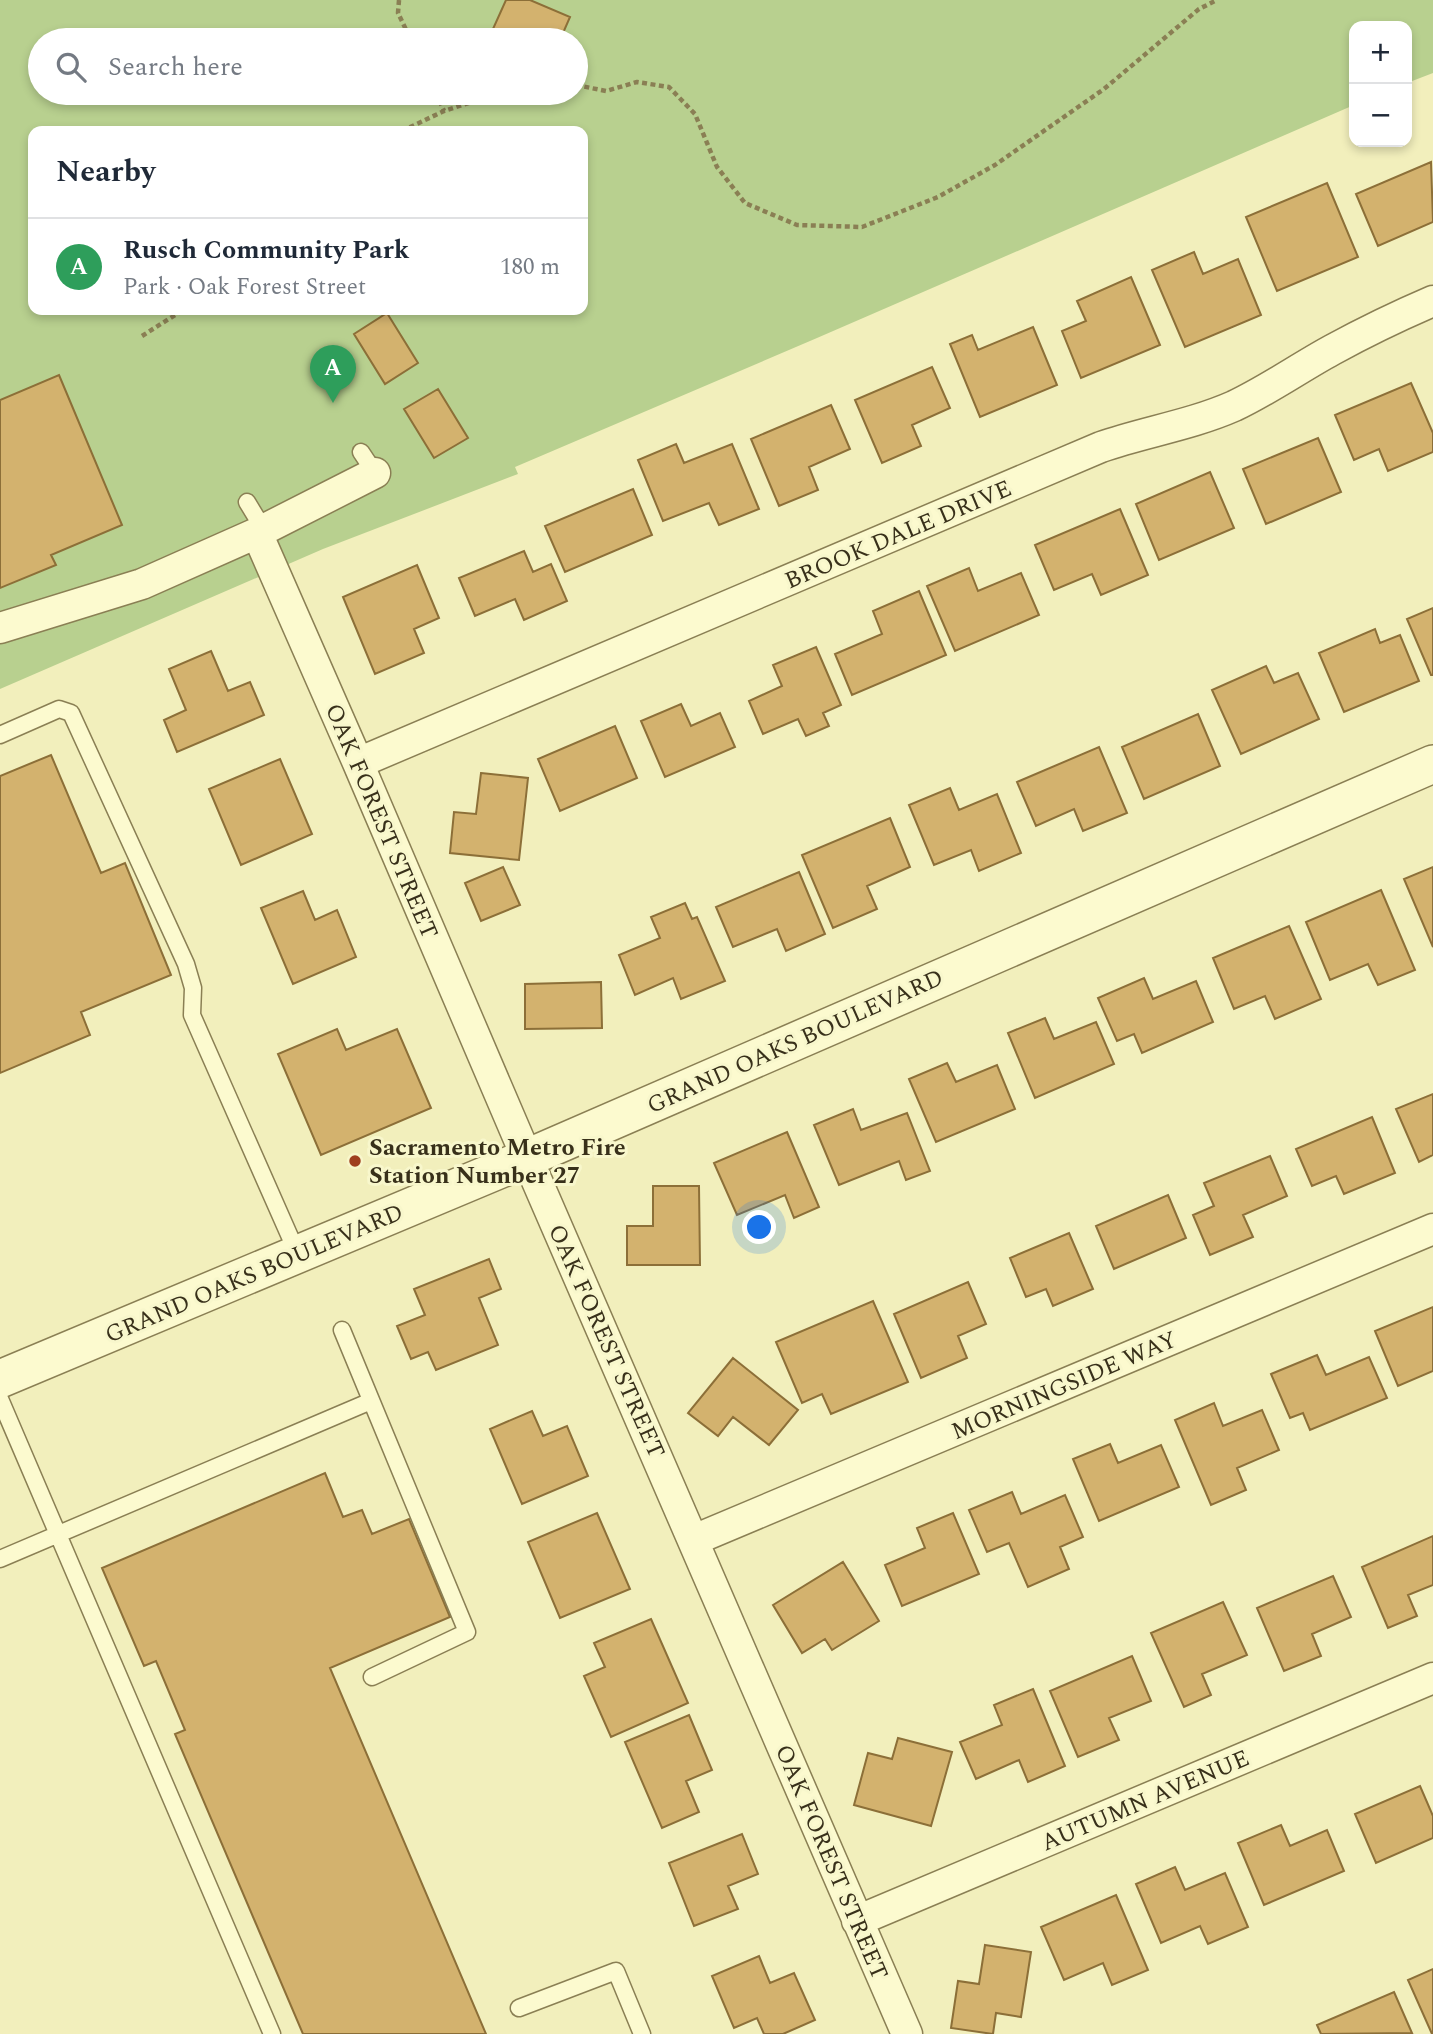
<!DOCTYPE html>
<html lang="en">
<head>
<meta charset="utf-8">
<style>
  :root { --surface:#fff; --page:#f2f2f3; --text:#1f2937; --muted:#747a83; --line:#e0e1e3; --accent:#9f3f1f }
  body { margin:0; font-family:Spectral,serif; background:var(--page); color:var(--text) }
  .controls { position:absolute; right:21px; top:21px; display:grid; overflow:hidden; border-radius:14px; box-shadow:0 4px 10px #0003 }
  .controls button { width:63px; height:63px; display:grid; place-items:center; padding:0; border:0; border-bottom:2px solid var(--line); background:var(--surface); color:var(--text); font:35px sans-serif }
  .you { position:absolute; left:760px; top:1228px; width:24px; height:24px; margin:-18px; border:5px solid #fff; border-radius:50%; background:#1a73e8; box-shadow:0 0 0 10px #1a73e833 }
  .badge { display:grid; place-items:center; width:46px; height:46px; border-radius:50%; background:var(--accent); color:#fff; font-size:23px; font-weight:700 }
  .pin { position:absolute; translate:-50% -58px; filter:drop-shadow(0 2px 4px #0008) }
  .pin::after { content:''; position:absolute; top:37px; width:24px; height:21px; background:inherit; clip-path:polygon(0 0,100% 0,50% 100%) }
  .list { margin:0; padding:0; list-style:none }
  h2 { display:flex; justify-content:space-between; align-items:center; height:91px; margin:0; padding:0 28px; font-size:30px }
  h2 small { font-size:23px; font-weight:400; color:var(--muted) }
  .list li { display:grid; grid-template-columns:46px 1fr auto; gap:21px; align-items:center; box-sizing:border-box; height:98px; padding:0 28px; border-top:2px solid var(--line) }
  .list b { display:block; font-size:26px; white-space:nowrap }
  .list p { margin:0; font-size:23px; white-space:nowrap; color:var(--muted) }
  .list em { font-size:23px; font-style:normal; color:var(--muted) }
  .icon { flex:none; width:38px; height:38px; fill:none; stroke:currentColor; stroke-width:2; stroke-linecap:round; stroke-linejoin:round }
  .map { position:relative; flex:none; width:1433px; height:2034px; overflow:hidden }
  .search { position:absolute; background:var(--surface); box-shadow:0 4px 10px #0003; left:28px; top:28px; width:560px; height:77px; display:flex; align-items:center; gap:18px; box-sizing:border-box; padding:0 24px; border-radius:38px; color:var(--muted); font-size:26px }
  .panel { position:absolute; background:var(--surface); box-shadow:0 4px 10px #0003; left:28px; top:126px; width:560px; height:189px; border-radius:14px }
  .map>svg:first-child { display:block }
  .green { fill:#b8d08f; fill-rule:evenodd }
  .building { fill:#d3b26e; stroke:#8c6f38; stroke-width:2 }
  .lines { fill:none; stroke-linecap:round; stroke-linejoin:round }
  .service-casing { stroke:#8a7f54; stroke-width:19 }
  .minor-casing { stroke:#8a7f54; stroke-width:33 }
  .tertiary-casing { stroke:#8a7f54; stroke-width:40 }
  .path { stroke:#8a7f54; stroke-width:4.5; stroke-dasharray:5 3.5; stroke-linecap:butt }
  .service { stroke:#fcfacf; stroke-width:16 }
  .minor { stroke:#fcfacf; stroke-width:30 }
  .tertiary { stroke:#fcfacf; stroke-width:37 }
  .poi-dot { fill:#9f3f1f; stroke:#f8f7cc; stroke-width:2.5 }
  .labels { text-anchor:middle; stroke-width:6; stroke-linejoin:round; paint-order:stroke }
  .street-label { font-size:24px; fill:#38301a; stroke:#f8f7cc }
  .poi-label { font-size:24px; font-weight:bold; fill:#38301a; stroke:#f8f7cc; text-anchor:start }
</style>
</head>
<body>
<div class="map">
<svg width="1433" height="2034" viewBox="0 0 1433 2034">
  <rect width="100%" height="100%" fill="#f2efbc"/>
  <!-- green -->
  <path class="green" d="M 0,0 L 1433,0 L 1433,73 L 1407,83 L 1407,26 L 1354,26 L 1354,105 L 817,338 L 515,467 L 518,474 L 323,549 L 0,689 ZM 40,40 L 576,40 L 576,93 L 40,93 ZM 33,131 L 583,131 L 583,310 L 33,310 Z"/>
  <!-- building -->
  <path class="building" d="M 506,0 L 530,0 L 570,17 L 560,40 L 488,40 Z
    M 1431,162 L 1433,222 L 1378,246 L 1356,194 Z
    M 1327,183 L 1358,257 L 1277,291 L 1246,217 Z
    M 1194,252 L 1203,274 L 1238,259 L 1261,315 L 1185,347 L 1152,270 Z
    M 1131,277 L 1160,345 L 1081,378 L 1062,331 L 1086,321 L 1077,301 Z
    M 387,313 L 418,363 L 385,384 L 354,334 Z
    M 1033,327 L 1057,385 L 980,417 L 950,344 L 972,335 L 978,350 Z
    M 932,367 L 950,408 L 912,425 L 921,446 L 882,463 L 855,400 Z
    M 59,375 L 122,525 L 51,555 L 56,565 L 0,588 L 0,400 Z
    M 1411,383 L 1433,433 L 1433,452 L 1388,471 L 1379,449 L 1354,460 L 1335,415 Z
    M 438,389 L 468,438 L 434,458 L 404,409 Z
    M 831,405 L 850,449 L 809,467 L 818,490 L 779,506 L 751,439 Z
    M 1318,438 L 1341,492 L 1266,524 L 1243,469 Z
    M 676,444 L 684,463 L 732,444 L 759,509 L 719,525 L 709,503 L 663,521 L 638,460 Z
    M 1210,472 L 1234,528 L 1159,560 L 1136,504 Z
    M 633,489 L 652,535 L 565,572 L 545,526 Z
    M 1120,509 L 1148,575 L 1101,595 L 1092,574 L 1054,590 L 1035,545 Z
    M 524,551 L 533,572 L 551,564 L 567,601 L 524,620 L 515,599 L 475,616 L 459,578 Z
    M 417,565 L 439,618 L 414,629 L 424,653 L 375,674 L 343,597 Z
    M 969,568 L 978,591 L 1021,573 L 1039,615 L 955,651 L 927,586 Z
    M 919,591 L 946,655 L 852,695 L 835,654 L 882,634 L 873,611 Z
    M 1433,608 L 1433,675 L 1431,675 L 1407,619 Z
    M 1375,629 L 1380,643 L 1400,635 L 1419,681 L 1344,712 L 1319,653 Z
    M 816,647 L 841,705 L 823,713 L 829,726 L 806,736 L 798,719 L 763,734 L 749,701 L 782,686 L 773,665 Z
    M 211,651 L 228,691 L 250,682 L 264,715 L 177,752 L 164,720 L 186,710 L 169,669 Z
    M 1266,666 L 1274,683 L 1298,673 L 1319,719 L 1241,754 L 1212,690 Z
    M 681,704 L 691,726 L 720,713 L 735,747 L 665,777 L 641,721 Z
    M 1198,714 L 1220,766 L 1144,799 L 1122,747 Z
    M 615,726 L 637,778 L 560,811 L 538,759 Z
    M 1099,747 L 1127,813 L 1083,831 L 1074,809 L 1036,826 L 1017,782 Z
    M 51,755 L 101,873 L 125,863 L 171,975 L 81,1012 L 90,1035 L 0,1073 L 0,776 Z
    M 280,759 L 312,834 L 241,865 L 209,789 Z
    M 481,773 L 528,778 L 519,860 L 450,853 L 454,812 L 476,814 Z
    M 950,788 L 959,810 L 997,794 L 1021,853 L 979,871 L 971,850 L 934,865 L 909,805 Z
    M 890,818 L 910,867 L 867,886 L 877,909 L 833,928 L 802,855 Z
    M 503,867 L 520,905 L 481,921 L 465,883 Z
    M 1433,867 L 1433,947 L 1404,879 Z
    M 799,872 L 825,934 L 786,951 L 777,929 L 733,947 L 716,907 Z
    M 1381,890 L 1415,970 L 1378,985 L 1368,964 L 1330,980 L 1306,922 Z
    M 303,891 L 315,920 L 337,910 L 356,957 L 293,984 L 261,908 Z
    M 685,903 L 692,919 L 697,917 L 725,981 L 681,999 L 673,978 L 635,995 L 619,955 L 660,938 L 651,917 Z
    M 1289,926 L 1321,999 L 1275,1019 L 1265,996 L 1234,1009 L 1213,958 Z
    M 1144,978 L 1153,999 L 1196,981 L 1213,1022 L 1142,1053 L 1134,1034 L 1117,1041 L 1098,998 Z
    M 601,982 L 602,1028 L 525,1029 L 525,984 Z
    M 1045,1018 L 1054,1039 L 1096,1022 L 1114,1064 L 1035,1098 L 1008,1033 Z
    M 337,1029 L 346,1050 L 397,1029 L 431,1108 L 321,1155 L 278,1054 Z
    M 947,1063 L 956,1082 L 997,1065 L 1015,1109 L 936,1142 L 909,1079 Z
    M 1433,1094 L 1433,1155 L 1419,1162 L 1396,1109 Z
    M 853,1109 L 861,1130 L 907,1113 L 930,1171 L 906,1180 L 899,1161 L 839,1185 L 814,1125 Z
    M 1372,1117 L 1395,1173 L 1344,1194 L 1336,1176 L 1312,1186 L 1296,1149 Z
    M 787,1132 L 819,1207 L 794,1218 L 785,1195 L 737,1215 L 714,1163 Z
    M 1270,1156 L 1287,1196 L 1243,1215 L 1253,1237 L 1210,1255 L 1193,1215 L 1214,1206 L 1204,1183 Z
    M 653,1186 L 699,1186 L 700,1265 L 627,1265 L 627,1226 L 653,1226 Z
    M 1168,1195 L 1186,1238 L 1114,1269 L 1096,1226 Z
    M 1069,1233 L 1093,1289 L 1053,1306 L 1046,1289 L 1026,1297 L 1010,1258 Z
    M 489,1259 L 501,1289 L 479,1298 L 498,1345 L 436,1370 L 428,1352 L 411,1359 L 397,1326 L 425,1315 L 414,1289 Z
    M 968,1282 L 986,1324 L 958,1336 L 967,1358 L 921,1378 L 894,1314 Z
    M 873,1301 L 908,1382 L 831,1414 L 822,1394 L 802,1403 L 776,1342 Z
    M 1433,1307 L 1433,1371 L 1398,1386 L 1375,1331 Z
    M 1317,1355 L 1326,1375 L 1369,1357 L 1387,1398 L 1310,1430 L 1303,1413 L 1290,1418 L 1271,1374 Z
    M 733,1358 L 798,1410 L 769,1445 L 733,1417 L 718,1436 L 688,1413 Z
    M 1214,1403 L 1223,1426 L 1262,1410 L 1279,1450 L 1237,1468 L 1246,1490 L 1211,1505 L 1175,1420 Z
    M 532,1411 L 543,1436 L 567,1426 L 588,1476 L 522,1504 L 490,1429 Z
    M 1110,1444 L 1118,1463 L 1161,1445 L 1179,1487 L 1099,1521 L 1073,1459 Z
    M 325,1473 L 343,1517 L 362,1510 L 372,1534 L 409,1519 L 450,1617 L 330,1668 L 486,2034 L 303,2034 L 175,1734 L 185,1730 L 156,1661 L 144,1666 L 102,1568 Z
    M 1012,1492 L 1021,1514 L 1065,1495 L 1083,1537 L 1060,1547 L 1069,1569 L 1028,1587 L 1009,1543 L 987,1552 L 969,1510 Z
    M 597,1513 L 630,1589 L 560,1618 L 528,1542 Z
    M 953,1513 L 979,1574 L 902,1606 L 885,1565 L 925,1548 L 917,1528 Z
    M 1433,1536 L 1433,1585 L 1408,1595 L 1417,1616 L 1388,1628 L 1362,1567 Z
    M 843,1562 L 879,1621 L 832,1650 L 825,1639 L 802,1653 L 773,1605 Z
    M 1333,1576 L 1351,1617 L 1312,1634 L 1321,1656 L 1284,1671 L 1257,1608 Z
    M 1223,1602 L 1247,1655 L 1202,1674 L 1211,1695 L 1184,1707 L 1151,1633 Z
    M 651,1619 L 688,1703 L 611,1737 L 584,1676 L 605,1667 L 594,1643 Z
    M 1132,1656 L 1151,1701 L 1109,1718 L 1119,1740 L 1078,1757 L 1050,1691 Z
    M 1033,1689 L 1065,1766 L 1028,1782 L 1019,1760 L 976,1779 L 960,1742 L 1002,1725 L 994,1705 Z
    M 689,1715 L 712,1770 L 686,1781 L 699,1812 L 662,1828 L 625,1742 Z
    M 898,1738 L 952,1752 L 931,1826 L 854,1805 L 868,1753 L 892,1759 Z
    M 1420,1786 L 1433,1816 L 1433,1838 L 1376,1863 L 1355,1814 Z
    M 1281,1825 L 1290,1846 L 1327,1830 L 1344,1871 L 1264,1905 L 1238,1843 Z
    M 742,1834 L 758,1874 L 728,1886 L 738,1909 L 694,1926 L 669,1863 Z
    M 1175,1867 L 1185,1890 L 1225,1873 L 1248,1927 L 1208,1944 L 1200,1926 L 1161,1943 L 1136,1884 Z
    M 1116,1895 L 1148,1970 L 1112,1985 L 1103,1963 L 1064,1980 L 1041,1927 Z
    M 985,1945 L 1031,1952 L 1021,2017 L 996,2013 L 993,2034 L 951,2028 L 958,1981 L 979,1984 Z
    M 759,1956 L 770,1983 L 794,1973 L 815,2020 L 783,2034 L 764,2034 L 757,2018 L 734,2028 L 712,1976 Z
    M 1433,1969 L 1433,2034 L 1432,2034 L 1408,1980 Z
    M 1394,1992 L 1412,2033 L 1321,2034 L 1317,2025 Z"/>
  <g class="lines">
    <!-- service casing -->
    <g class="service-casing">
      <path id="service" d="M 361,452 L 375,473
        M 247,502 L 264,530
        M 0,735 L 59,709 L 71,713 L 186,964 L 193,988 L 192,1015 L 298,1255
        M 342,1330 L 467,1632 L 372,1677
        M 0,1399 L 272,2034
        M 0,1559 L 371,1401
        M 519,2008 L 616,1971 L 642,2034"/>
    </g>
    <!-- minor casing -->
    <g class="minor-casing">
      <path id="minor" d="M 257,533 L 358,763 L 527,1158 L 907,2034
        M 0,628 L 142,584 L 257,533 L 375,473
        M 358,763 L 1101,447 C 1144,432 1191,425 1234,406 C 1268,390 1299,368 1332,350 C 1365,332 1398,316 1433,301
        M 694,1540 L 1433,1229
        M 857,1921 L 1433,1678"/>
    </g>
    <!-- tertiary casing -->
    <g class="tertiary-casing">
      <path id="tertiary" d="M 0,1379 L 527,1158 L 1433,764"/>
    </g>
    <!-- path -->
    <path class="path" d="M 399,0 L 398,13 L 411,40
      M 576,85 L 606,91 L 637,82 L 669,87 L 695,114 L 717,167 L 745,203 L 797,225 L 862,227 L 938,197 L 995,165 L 1104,89 L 1199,9 L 1217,0
      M 436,93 L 444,111
      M 402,131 L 444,111 L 499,93
      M 142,336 L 183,310"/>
    <!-- service -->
    <use href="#service" class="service"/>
    <!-- minor -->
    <use href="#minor" class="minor"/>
    <!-- tertiary -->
    <use href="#tertiary" class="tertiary"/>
  </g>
  <!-- markers -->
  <circle class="poi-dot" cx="355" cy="1161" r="7"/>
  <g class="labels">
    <!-- street labels -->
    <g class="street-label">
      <text transform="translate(898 534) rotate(-23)" y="8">BROOK DALE DRIVE</text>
      <text transform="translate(382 821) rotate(67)" y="8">OAK FOREST STREET</text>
      <text transform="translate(795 1041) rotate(-24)" y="8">GRAND OAKS BOULEVARD</text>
      <text transform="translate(254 1273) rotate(-23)" y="8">GRAND OAKS BOULEVARD</text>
      <text transform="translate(607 1341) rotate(66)" y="8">OAK FOREST STREET</text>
      <text transform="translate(1064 1385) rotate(-23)" y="8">MORNINGSIDE WAY</text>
      <text transform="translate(1145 1800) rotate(-23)" y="8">AUTUMN AVENUE</text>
      <text transform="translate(832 1862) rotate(67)" y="8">OAK FOREST STREET</text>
    </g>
    <!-- poi labels -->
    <g class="poi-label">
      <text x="369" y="1155">Sacramento Metro Fire<tspan x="369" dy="28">Station Number 27</tspan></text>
    </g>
  </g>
</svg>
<div class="controls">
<button>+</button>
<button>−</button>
</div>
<div class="you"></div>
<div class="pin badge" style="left:333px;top:403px;background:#2e9e5b">A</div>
<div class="search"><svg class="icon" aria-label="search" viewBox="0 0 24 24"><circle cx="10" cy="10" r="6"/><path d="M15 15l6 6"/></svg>Search here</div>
<section class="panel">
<h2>Nearby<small></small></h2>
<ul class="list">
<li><span class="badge" style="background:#2e9e5b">A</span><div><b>Rusch Community Park</b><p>Park · Oak Forest Street</p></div><em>180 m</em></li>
</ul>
</section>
</div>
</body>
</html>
